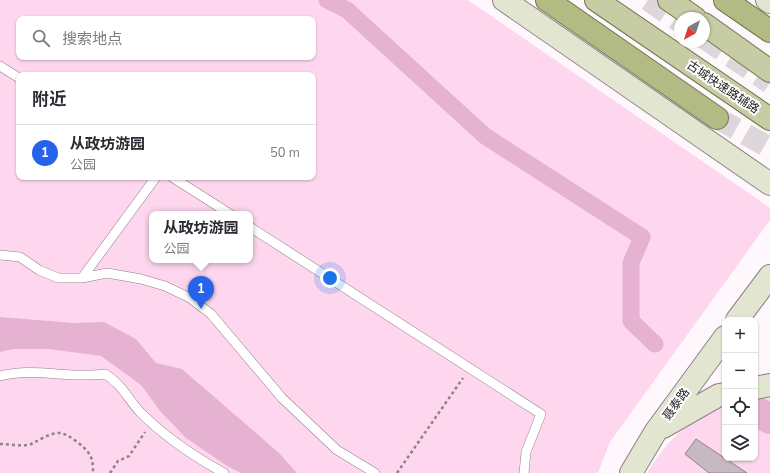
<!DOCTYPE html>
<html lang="zh">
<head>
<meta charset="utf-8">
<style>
  :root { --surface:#fff; --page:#f2f2f3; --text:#2b2b33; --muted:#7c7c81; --line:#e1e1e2; --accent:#2563eb }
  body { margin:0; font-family:"Nunito Sans","Noto Sans SC",sans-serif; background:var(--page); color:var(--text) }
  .controls { position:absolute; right:12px; bottom:12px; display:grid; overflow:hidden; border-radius:8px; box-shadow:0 1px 3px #0004 }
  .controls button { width:36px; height:36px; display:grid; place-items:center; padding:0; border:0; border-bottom:1px solid var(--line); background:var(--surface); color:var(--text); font:20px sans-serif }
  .compass { position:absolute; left:674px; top:12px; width:36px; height:36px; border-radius:50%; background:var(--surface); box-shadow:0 1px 3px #0004; rotate:219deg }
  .you { position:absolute; left:330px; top:278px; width:14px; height:14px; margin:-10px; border:3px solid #fff; border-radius:50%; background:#1a73e8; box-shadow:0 0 0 6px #1a73e833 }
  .badge { display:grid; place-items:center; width:26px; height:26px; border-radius:50%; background:var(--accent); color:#fff; font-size:13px; font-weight:700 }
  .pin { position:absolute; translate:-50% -33px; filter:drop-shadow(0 1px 2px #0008) }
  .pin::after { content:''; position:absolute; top:21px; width:14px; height:12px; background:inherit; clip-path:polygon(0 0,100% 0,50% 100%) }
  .popup { position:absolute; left:149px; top:211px; width:104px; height:52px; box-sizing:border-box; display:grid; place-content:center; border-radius:8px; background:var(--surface); filter:drop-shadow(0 1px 3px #0005); font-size:13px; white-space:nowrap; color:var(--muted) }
  .popup b { font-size:15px; color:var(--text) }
  .popup::after { content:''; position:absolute; left:50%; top:100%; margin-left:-8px; border:8px solid transparent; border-top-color:var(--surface) }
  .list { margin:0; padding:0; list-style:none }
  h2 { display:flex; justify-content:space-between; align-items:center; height:52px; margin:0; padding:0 16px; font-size:17px }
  h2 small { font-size:13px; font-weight:400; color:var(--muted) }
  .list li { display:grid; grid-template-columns:26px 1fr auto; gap:12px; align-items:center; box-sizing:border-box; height:56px; padding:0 16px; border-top:1px solid var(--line) }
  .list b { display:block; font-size:15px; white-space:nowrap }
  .list p { margin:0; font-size:13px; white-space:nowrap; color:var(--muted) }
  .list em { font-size:13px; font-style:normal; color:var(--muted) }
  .icon { flex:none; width:22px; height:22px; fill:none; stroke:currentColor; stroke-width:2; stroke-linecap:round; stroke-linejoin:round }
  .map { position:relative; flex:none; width:770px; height:473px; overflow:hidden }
  .search { position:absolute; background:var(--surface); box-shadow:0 1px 3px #0004; left:16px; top:16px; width:300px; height:44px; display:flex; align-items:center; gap:10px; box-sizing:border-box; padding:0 14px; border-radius:8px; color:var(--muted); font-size:15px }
  .panel { position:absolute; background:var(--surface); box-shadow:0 1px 3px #0004; left:16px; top:72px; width:300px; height:108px; border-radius:8px }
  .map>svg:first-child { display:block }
  .green { fill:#fed7ef; fill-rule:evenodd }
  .water { fill:#e6b2d2 }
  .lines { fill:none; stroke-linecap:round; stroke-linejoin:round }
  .canal { stroke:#e6b2d2; stroke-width:17 }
  .river { stroke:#e6b2d2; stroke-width:30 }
  .building { fill:#c8b8c2; stroke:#8f8089 }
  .trunk-tunnel { stroke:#ddd6da; stroke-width:22; stroke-dasharray:22 11; stroke-linecap:butt }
  .service-casing { stroke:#8f7f89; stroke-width:10 }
  .secondary-casing { stroke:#8f7f89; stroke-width:24 }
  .primary-casing { stroke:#74784d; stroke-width:24 }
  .trunk-casing { stroke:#74784d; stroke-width:24 }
  .path { stroke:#8a8387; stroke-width:2.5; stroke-dasharray:3 3; stroke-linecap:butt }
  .service { stroke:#fff; stroke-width:9 }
  .secondary { stroke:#e2e6d1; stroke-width:22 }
  .primary { stroke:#c6cca3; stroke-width:22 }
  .trunk { stroke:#b3bb84; stroke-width:22 }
  .labels { text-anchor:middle; stroke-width:4; stroke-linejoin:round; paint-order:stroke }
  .street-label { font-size:12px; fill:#211b1e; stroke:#fff }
</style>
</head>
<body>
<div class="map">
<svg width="770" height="473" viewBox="0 0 770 473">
  <rect width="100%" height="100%" fill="#fef7fb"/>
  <!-- green -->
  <path class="green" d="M 0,0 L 468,0 L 770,208 L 770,220 L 610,442 L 598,473 L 0,473 ZM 19,19 L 313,19 L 313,57 L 19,57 ZM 19,75 L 313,75 L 313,177 L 19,177 ZM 152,214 L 250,214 L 250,260 L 152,260 Z
    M 770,393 L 770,473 L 647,473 C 671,434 687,425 725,403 L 725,458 L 755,458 L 755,395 Z"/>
  <!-- water -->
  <path class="water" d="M 0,317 L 74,323 L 104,322 L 136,339 L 156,363 L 182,369 L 279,453 L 297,473 L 241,473 L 227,466 L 186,438 L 160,411 L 141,385 L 101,356 L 49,349 L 13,349 L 0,352 Z"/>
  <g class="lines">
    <!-- canal -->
    <path class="canal" d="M 327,0 L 347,10 L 485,136 L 642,237 L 631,263 L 631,321 L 655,344"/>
    <!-- river -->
    <path class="river" d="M 760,413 L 770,419"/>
  </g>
  <!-- building -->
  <path class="building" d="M 696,439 L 747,473 L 709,473 L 685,454 Z"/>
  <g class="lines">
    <!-- trunk-tunnel -->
    <path class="trunk-tunnel" d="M 648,0 L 680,22
      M 704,38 L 770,83
      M 717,118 L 770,148"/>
    <!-- service casing -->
    <g class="service-casing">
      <path id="service" d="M 0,66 L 19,78
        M 172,177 L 230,214
        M 250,227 L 541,414 L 526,452 L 524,473
        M 0,255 L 20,257 L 39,270 L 58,278 L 82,278 L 107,273 L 141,279 L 165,286 L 190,298 L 211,314 L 282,398 L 337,450 L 375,473
        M 82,278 L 156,177
        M 0,376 C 34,367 70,379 105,374 C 121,383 128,399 140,412 C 165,437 193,456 224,473"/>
    </g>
    <!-- secondary casing -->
    <g class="secondary-casing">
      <path id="secondary" d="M 504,0 L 770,184
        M 767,0 L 770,2
        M 737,320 L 770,276
        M 755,388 L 770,385
        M 663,427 L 719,395 L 725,394
        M 631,473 L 656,431 L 725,337"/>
    </g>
    <!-- primary casing -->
    <g class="primary-casing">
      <path id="primary" d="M 596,0 L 770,119
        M 669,0 L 695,18
        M 704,24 L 770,71"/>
    </g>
    <!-- trunk casing -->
    <g class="trunk-casing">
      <path id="trunk" d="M 547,0 L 717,118
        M 725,0 L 770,31"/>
    </g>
    <!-- path -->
    <path class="path" d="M 0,444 C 10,444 21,447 31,444 C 40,440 49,433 60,433 C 69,434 85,447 90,455 C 93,461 93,467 93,473
      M 110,473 L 118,461 L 129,456 L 145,432
      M 397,473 L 463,378"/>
    <!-- service -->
    <use href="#service" class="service"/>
    <!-- secondary -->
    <use href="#secondary" class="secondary"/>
    <!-- primary -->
    <use href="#primary" class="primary"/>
    <!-- trunk -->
    <use href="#trunk" class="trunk"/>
  </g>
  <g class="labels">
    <!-- street labels -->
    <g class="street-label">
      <text transform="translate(723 87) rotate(34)" y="4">古城快速路辅路</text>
      <text transform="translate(676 404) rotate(-54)" y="4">聂泰路</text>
    </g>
  </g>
</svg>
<div class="controls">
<button>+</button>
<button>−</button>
<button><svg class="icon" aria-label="locate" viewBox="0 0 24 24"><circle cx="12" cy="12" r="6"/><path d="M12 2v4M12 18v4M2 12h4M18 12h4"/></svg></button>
<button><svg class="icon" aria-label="layers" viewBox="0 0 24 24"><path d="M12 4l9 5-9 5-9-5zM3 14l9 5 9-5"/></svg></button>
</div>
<svg class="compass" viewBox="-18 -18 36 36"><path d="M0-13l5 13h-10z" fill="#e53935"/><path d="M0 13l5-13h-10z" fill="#7c7c81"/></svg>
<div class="you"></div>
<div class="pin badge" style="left:201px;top:309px">1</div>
<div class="popup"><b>从政坊游园</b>公园</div>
<div class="search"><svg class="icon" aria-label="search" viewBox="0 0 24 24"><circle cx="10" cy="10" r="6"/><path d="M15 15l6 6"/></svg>搜索地点</div>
<section class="panel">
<h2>附近<small></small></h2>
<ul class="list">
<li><span class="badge">1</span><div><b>从政坊游园</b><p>公园</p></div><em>50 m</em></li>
</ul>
</section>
</div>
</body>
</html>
